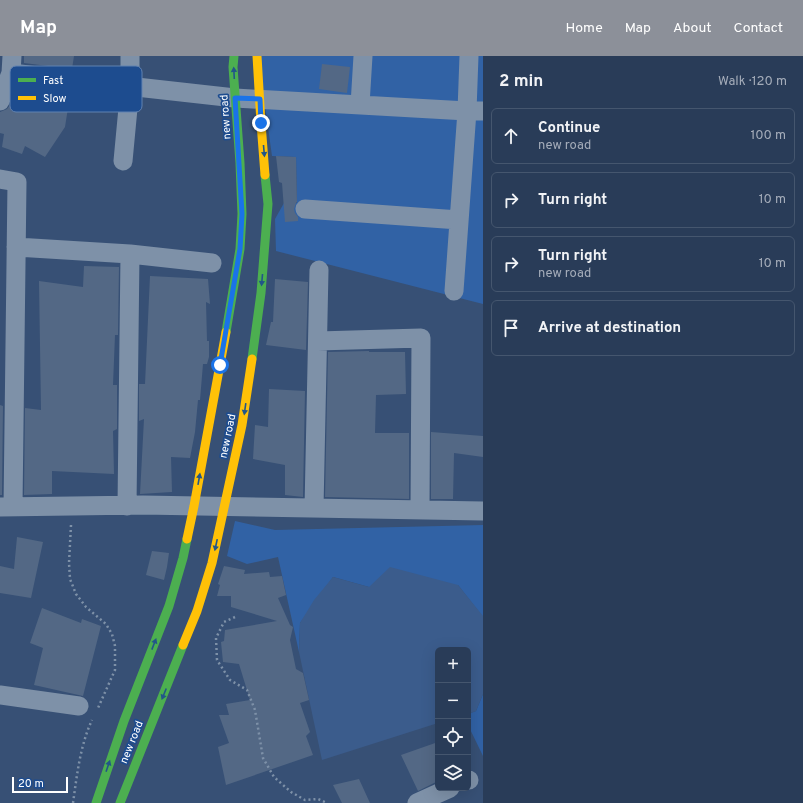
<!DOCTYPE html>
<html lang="en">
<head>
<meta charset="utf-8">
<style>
  :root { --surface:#293c58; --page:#354761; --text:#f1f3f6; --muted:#a5adba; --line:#45566e; --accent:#8c9099 }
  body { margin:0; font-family:Overpass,sans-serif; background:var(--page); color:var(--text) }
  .controls { position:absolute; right:12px; bottom:12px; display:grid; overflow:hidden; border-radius:6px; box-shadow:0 4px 16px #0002 }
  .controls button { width:36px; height:36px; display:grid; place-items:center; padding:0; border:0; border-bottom:1px solid var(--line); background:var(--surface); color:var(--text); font:20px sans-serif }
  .scale { position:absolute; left:12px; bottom:10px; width:56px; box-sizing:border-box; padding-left:4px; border:2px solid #fff; border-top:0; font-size:11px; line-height:14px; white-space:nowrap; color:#fff; -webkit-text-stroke:3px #1d4c8f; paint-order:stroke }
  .stop { position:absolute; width:12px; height:12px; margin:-9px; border:3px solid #1a73e8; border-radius:50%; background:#fff }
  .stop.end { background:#1a73e8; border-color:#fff; box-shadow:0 1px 4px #0008 }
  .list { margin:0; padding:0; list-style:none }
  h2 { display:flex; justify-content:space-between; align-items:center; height:52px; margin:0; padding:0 16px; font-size:17px }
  h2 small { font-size:13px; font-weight:400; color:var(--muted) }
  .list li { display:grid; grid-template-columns:26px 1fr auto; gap:12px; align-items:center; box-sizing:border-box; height:56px; margin:0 8px 8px; padding:0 8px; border:1px solid var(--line); border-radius:6px }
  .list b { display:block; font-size:15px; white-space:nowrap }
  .list p { margin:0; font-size:13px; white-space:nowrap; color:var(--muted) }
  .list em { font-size:13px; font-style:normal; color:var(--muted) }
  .icon { flex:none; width:22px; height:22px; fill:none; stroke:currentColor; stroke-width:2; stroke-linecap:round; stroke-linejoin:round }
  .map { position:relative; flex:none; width:483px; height:747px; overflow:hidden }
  header { display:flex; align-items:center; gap:24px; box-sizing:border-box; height:56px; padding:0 20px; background:var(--accent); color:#fff }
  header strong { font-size:19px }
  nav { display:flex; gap:22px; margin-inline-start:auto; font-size:14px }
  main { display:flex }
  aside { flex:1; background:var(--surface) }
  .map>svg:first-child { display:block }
  .green { fill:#3162a5 }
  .water { fill:#3b5c8c }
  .building { fill:#536885 }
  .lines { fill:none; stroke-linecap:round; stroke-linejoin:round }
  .path { stroke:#7e91a8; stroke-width:2.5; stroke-dasharray:2 3; stroke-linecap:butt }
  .street { stroke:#7e91a8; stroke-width:19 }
  .fast { stroke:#4caf50; stroke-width:9 }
  .slow { stroke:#ffc107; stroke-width:9 }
  .oneway { fill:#225689 }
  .route { stroke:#1a73e8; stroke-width:5 }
  .labels { text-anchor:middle; stroke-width:3.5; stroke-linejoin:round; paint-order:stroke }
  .street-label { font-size:11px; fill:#fff; stroke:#1d4c8f }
  .key { fill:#1d4c8f; stroke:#6182b1; stroke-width:1 }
  .key-label { font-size:11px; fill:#fff }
</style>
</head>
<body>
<header>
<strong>Map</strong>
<nav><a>Home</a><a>Map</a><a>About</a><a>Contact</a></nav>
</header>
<main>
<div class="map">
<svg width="483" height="747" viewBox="0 0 483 747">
  <rect width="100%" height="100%" fill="#375075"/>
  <!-- green -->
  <path class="green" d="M 258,0 L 483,0 L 483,248 L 276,195 L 275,163 L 284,147 L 297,147 L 296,101 L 272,100 Z
    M 235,465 L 275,474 L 483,469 L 483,561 L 458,529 L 369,531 L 333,521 L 300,567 L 299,596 L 278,501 L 247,508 L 227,500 Z
    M 483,638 L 483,700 L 468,669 L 468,658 L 476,655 Z"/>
  <!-- water -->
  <path class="water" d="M 390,511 L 458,529 L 483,560 L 483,638 L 476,655 L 468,658 L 468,594 L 438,594 L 438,667 L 322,704 L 299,596 L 300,567 L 314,544 L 333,521 L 369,531 Z"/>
  <!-- building -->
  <path class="building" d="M 24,0 L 74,0 L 72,13 L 24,7 Z
    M 322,8 L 350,11 L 347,37 L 319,33 Z
    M 25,31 L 34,33 L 34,31 L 69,34 L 68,38 L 70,39 L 65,71 L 45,101 L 25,90 L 22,98 L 2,91 L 4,78 L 0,77 L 0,56 L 7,53 L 10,49 L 13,43 Z
    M 276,100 L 296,101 L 297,146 L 296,147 L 294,153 L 295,157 L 298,161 L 298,165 L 285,166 L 282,127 L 279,126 Z
    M 84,210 L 119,211 L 118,279 L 115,279 L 113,329 L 117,329 L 117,373 L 113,375 L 114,418 L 52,415 L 52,438 L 24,439 L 25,352 L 41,354 L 39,225 L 83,231 Z
    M 150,220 L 208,223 L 210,248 L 206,246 L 207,285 L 209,285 L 209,301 L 207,308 L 203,308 L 200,344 L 198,344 L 195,376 L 190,402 L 171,401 L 172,436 L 140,438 L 144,363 L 139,365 L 139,328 L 145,328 Z
    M 275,223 L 308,226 L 306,294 L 266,289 L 271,266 L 273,266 Z
    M 369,295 L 369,296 L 405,296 L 406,338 L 376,339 L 375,377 L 409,377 L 409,443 L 325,441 L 328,296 Z
    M 269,333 L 305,335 L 303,441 L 285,439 L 285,409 L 253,403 L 255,369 L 268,371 Z
    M 0,349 L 3,350 L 2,439 L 0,439 Z
    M 431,376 L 483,380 L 483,401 L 454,397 L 453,443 L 431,443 Z
    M 17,481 L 43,486 L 31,542 L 0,537 L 0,510 L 14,513 Z
    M 152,495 L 169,497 L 167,511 L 164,524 L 146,519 Z
    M 224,510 L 245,514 L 244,518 L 269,516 L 270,521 L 282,520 L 286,539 L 278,542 L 290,569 L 293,571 L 290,584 L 296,613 L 303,617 L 309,644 L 300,647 L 310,676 L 306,680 L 313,699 L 226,729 L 218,691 L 229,687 L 219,659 L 229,659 L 226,648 L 250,644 L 239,608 L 223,606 L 221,586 L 224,585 L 225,574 L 277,565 L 231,551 L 231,540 L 217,540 L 220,529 L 218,528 Z
    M 42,552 L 81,567 L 82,563 L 101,570 L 83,640 L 34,629 L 43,592 L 30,587 Z
    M 438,686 L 438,725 L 418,735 L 401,699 Z
    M 359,723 L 370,747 L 342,747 L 333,729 Z"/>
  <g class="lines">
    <!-- path -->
    <path class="path" d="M 71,469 L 69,507 L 70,523 L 76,538 L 86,551 L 106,568 L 112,578 L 115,590 L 115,614 L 98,652
      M 235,561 L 224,566 L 216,582 L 217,604 L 230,624 L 247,634 L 255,654 L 263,702 L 274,721 L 291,736 L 305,744 L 318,743 L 327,747
      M 73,747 C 77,719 80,690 92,664"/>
    <!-- street -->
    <path class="street" d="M 12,0 L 11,17 L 235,42 L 467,55 L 483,55
      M 0,45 L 11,17
      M 360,49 L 363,0
      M 123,105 L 130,31 L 130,0
      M 0,123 L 17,126 L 13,451
      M 305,153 L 459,164
      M 16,191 L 130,198 L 127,450
      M 130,198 L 212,207
      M 454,235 L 467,55 L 469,0
      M 318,285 L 421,282 L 420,454
      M 0,451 L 143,449 L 483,455
      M 314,452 L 319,214
      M 0,639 L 79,650
      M 468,724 L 469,724
      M 417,747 L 450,732"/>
    <!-- fast -->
    <path class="fast" d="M 226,276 L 240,193 L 242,158 L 240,107 L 233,11 L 234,0
      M 252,303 L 261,237 L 268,148 L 265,119
      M 96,747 L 124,665 L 169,550 L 183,502 L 187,483
      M 120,747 L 183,589"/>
    <!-- slow -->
    <path class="slow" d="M 257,0 L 261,67 L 265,119
      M 187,483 L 194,450 L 226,276
      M 183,589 L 197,555 L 212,507 L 242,369 L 252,303"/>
  </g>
  <!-- one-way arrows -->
  <defs><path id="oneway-solid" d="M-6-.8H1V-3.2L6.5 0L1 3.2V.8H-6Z"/></defs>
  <g class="oneway">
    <use href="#oneway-solid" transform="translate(234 17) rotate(-93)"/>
    <use href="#oneway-solid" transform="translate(264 95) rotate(85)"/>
    <use href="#oneway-solid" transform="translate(262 224) rotate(95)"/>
    <use href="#oneway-solid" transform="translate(245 353) rotate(98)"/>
    <use href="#oneway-solid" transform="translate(199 423) rotate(-80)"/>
    <use href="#oneway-solid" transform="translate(216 489) rotate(102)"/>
    <use href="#oneway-solid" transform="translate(154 588) rotate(-69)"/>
    <use href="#oneway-solid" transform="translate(164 638) rotate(112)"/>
    <use href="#oneway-solid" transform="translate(108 710) rotate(-71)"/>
  </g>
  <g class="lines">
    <!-- route -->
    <path class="route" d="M 220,309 L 240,193 L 242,158 L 235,42 L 260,43 L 261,67"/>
  </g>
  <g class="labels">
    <!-- street labels -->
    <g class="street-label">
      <text transform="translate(225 61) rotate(-94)" y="4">new road</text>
      <text transform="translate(227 380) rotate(-78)" y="4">new road</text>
      <text transform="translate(131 686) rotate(-68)" y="4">new road</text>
    </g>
  </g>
  <!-- legend -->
  <rect x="10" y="10" width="132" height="46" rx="6" class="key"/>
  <rect x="18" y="22" width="18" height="4" fill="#4caf50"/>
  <rect x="18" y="40" width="18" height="4" fill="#ffc107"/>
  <g class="key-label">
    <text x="43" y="28">Fast</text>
    <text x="43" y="46">Slow</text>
  </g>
</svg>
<div class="controls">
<button>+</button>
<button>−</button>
<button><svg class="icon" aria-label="locate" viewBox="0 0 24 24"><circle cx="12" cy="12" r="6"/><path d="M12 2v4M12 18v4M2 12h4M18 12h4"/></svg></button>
<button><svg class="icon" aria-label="layers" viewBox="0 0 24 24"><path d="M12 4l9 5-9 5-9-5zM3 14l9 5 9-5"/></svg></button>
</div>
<div class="scale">20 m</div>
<div class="stop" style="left:220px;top:309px"></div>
<div class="stop end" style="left:261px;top:67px"></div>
</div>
<aside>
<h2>2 min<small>Walk · 120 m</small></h2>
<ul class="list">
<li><svg class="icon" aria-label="ahead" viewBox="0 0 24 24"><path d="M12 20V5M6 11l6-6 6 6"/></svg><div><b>Continue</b><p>new road</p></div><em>100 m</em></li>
<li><svg class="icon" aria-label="right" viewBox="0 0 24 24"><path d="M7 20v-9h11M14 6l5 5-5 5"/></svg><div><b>Turn right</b></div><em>10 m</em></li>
<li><svg class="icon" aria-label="right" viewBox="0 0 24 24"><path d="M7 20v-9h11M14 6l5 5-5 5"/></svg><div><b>Turn right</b><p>new road</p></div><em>10 m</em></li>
<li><svg class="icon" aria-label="arrive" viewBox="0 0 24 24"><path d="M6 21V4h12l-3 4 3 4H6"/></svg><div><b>Arrive at destination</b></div></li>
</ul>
</aside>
</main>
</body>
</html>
